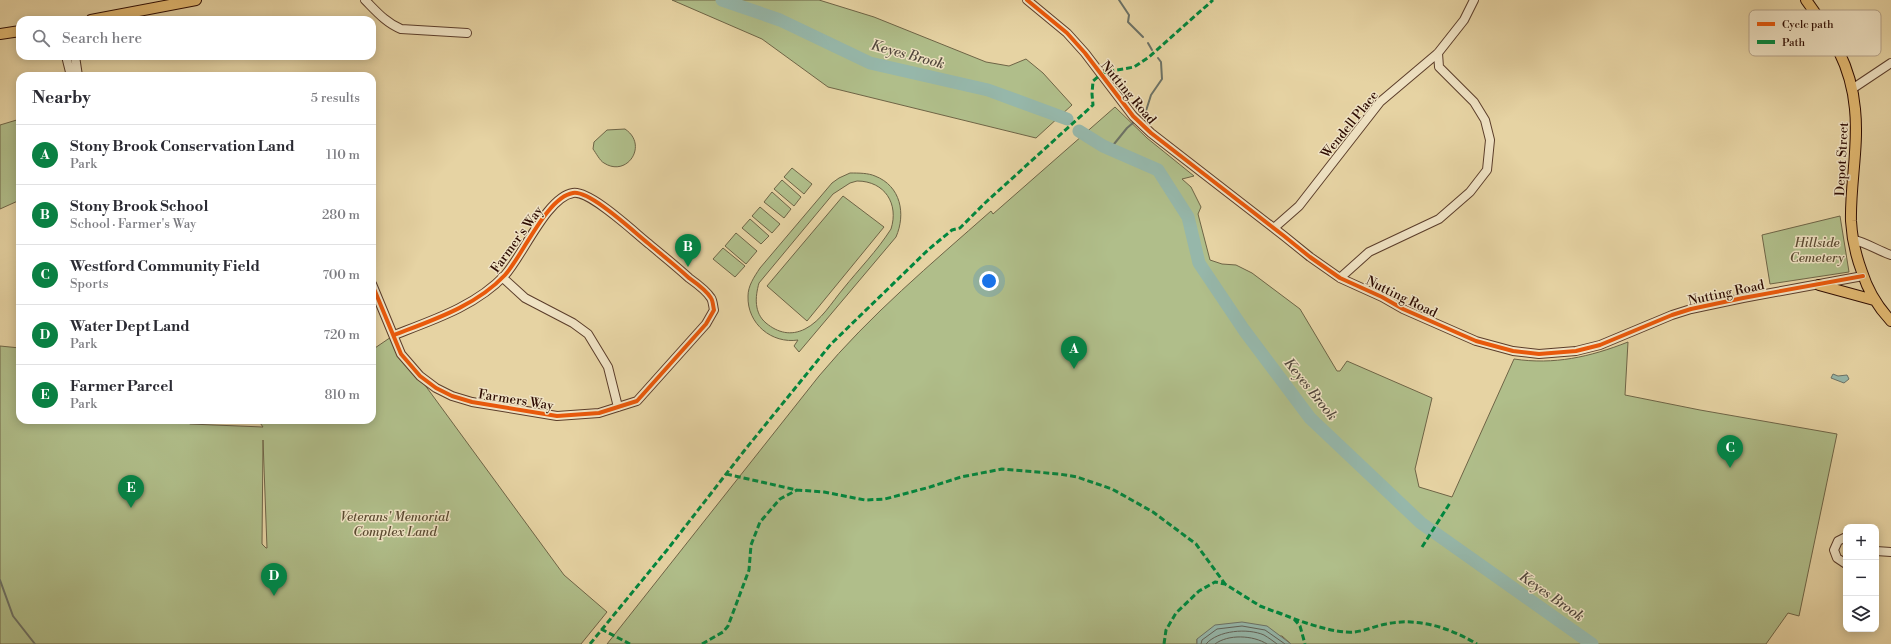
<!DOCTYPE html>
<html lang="en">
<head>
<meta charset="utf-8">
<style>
  :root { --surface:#fff; --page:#f2f2f3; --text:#2b2b33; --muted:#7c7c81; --line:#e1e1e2; --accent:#0b8043 }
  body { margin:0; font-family:"Libre Bodoni",serif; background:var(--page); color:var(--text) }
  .controls { position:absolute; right:12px; bottom:12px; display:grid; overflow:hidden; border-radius:8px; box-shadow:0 2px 10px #0003 }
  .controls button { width:36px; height:36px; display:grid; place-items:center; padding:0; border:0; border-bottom:1px solid var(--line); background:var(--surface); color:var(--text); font:20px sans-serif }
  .you { position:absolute; left:989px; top:281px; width:14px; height:14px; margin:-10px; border:3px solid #fff; border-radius:50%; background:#1a73e8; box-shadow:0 0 0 6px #1a73e833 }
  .badge { display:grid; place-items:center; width:26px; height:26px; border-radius:50%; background:var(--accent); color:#fff; font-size:13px; font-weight:700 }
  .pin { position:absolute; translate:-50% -33px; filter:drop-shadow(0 1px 2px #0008) }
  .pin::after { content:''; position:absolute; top:21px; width:14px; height:12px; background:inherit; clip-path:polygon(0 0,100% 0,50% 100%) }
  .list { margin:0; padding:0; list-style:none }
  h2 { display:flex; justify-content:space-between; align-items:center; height:52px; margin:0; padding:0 16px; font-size:17px }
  h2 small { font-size:13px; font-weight:400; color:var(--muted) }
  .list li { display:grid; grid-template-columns:26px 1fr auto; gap:12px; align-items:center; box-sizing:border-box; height:60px; padding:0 16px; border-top:1px solid var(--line) }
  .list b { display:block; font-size:15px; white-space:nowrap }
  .list p { margin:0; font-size:13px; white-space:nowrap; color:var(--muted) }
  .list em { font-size:13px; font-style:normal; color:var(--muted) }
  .icon { flex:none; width:22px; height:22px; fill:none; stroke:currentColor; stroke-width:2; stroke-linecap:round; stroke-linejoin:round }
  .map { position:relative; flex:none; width:1891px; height:644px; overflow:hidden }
  .search { position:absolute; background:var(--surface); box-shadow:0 2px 10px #0003; left:16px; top:16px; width:360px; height:44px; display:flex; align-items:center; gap:10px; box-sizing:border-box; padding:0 14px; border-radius:12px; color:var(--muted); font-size:15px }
  .panel { position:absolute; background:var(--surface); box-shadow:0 2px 10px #0003; left:16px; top:72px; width:360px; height:352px; border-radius:12px }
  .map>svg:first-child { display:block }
  .green { fill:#b0be8a; stroke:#6e6446; fill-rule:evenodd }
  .water { fill:#96b7aa; stroke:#6c7266 }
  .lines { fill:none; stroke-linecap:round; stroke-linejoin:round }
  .shore { stroke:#626156; stroke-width:1 }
  .stream { stroke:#6c7266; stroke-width:2 }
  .river { stroke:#96b7aa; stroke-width:13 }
  .minor-casing { stroke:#5b3d2a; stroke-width:10 }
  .major-casing { stroke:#2d0b01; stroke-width:12 }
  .minor { stroke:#efe2c3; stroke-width:8 }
  .major { stroke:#e3ba72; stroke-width:10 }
  .quiet { stroke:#00873e; stroke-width:3; stroke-dasharray:6 3; stroke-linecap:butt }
  .cycleway-casing { stroke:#efe2c3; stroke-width:6 }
  .cycleway { stroke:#e8590c; stroke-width:4 }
  .labels { text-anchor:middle; stroke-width:3; stroke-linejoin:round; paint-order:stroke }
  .street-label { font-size:13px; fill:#2d0b01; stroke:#efe2c3 }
  .park-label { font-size:13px; font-style:italic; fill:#5b4a31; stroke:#efe2c3 }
  .water-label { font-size:14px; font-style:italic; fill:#52473c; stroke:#efe2c3 }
  .key { fill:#efe2c3; stroke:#b5a289; stroke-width:1 }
  .key-label { font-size:11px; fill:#2d0b01 }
</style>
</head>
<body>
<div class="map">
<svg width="1891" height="644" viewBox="0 0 1891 644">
  <rect width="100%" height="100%" fill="#e6d3a3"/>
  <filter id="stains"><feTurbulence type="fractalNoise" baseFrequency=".005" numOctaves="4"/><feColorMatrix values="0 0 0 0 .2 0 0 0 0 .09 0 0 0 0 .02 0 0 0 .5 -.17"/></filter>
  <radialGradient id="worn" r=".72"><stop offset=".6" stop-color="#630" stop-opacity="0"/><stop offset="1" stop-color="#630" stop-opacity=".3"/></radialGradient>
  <!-- green -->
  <path class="green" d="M 672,0 L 819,0 L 874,17 L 986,62 L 1009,66 L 1026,59 L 1043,73 L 1072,105 L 1036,138 L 828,87 L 762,39 Z
    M 1115,107 L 1147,138 L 1194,176 L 1182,179 L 1191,187 L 1201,207 L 1198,214 L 1210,260 L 1222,264 L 1236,265 L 1252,273 L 1300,309 L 1337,371 L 1340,371 L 1347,361 L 1432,398 L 1415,469 L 1419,487 L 1452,497 L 1514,359 C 1554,365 1590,357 1628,342 L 1625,395 L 1700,410 L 1837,434 L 1799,616 L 1788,613 L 1766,644 L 1291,644 L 1282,636 L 1197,639 L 1197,644 L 607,644 L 819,376 C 870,315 931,264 991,211 L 993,214 Z
    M 20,119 L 20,200 L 0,209 L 0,125 Z
    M 625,129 C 649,145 627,178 604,163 C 600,161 596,153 593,149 L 594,142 L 607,130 Z
    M 792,168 L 812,184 L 804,194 L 784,177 Z
    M 850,173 C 859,173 868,173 875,176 C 901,186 906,214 896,237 L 799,352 L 794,346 L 798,340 C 772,344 747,324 748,296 C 748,286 754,277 760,268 L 832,183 L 839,178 ZM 857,181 C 885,181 899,204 891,229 C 877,251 859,269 843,289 C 832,302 821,321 805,329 C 791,336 778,333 766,323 C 754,313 755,297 759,283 L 833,194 L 850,183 Z
    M 782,180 L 801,197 L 794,206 L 774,189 Z
    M 772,192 L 791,209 L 784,218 L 764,202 Z
    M 843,196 L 884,227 L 807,321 L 767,286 Z
    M 760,207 L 780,224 L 772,233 L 752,216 Z
    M 1840,216 L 1849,272 L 1770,284 L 1762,235 Z
    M 750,219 L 769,236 L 761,244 L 742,228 Z
    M 736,233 L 757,251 L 746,264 L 725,246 Z
    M 723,248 L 745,266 L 735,277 L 713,259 Z
    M 394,335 L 400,351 L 564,575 L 607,612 L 581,644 L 0,644 L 0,346 L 20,348 L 20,420 L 184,420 L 190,424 L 263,427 L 258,420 L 372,420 L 372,350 ZM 263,440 L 267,548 L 266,548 L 262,544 Z"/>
  <!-- water -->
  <path class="water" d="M 1833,374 L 1838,376 L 1847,375 L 1849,379 L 1844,383 L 1831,378 Z
    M 1242,622 L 1267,626 L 1291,644 L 1197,644 L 1197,639 L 1215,625 Z"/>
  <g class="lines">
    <!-- shore -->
    <path class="shore" d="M 1201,644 L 1202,640 L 1217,629 L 1242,626 L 1265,630 L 1285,644
      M 1206,644 C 1218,630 1248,628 1264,635 C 1269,638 1273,641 1277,644
      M 1215,644 C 1228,634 1253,635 1267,644"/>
    <!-- stream -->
    <path class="stream" d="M 1119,0 L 1129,15 L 1128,22 L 1143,37
      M 1148,43 L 1152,50
      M 1140,118 L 1145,114 L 1151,95 L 1162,79 L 1161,62 L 1158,58
      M 1110,149 L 1127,128 L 1134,122
      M 0,580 L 13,616 L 35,644"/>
    <!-- river -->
    <path class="river" d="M 722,0 L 780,20 L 870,63 L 988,90 L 1067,119
      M 1079,131 L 1103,146 L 1158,170 L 1188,217 L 1199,263 L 1244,330 L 1310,418 L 1421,523 L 1592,644"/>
    <!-- minor casing -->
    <g class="minor-casing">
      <path id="minor" d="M 365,0 C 376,11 386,23 401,29 L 467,33
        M 1027,0 L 1067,33 L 1085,53 L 1133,116 L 1151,133 L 1284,236 L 1310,257 L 1340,278 L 1382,297 L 1403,309 L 1476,341 L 1513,351 L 1539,354 L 1576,351 L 1600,345 L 1672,315 L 1691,309 L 1743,298 L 1863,276
        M 66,56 L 71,76
        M 75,56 L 78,76
        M 1852,89 L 1891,63
        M 1274,228 L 1299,206 L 1380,102 L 1438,53 L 1464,20 L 1474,0
        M 1854,240 C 1865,242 1879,251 1891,255
        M 502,277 L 525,298 L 573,323 L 588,334 L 608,367 L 618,407
        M 1340,278 L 1369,252 L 1439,219 L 1470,192 L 1487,170 L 1490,140 L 1485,120 L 1474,102 L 1439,67 L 1438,53
        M 372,284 L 401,354 L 420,376 L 436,388 L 452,396 L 472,402 L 557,416 L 599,413 L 637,401 L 706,324 L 714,310 C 713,306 713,301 711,298 C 706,290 696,283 689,278 C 676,266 662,255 649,244 C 635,233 590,190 573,193 C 547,197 523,255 505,275 C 476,306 433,320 394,335
        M 1846,537 L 1838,541 L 1834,550 L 1837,558 L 1846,564
        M 1876,551 L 1891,552"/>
    </g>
    <!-- major casing -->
    <g class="major-casing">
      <path id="major" d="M 1806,0 C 1832,36 1851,64 1855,109 C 1859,147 1850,184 1851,221 C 1852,239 1856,256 1862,272 C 1868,291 1877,306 1891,321
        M 91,20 L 196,0
        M 0,34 L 20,31
        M 1819,285 L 1874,300"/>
    </g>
    <!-- minor -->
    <use href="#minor" class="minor"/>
    <!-- major -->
    <use href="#major" class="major"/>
    <!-- quiet -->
    <path class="quiet" d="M 726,474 L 797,490 L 824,492 L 865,500 L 885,499 L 930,487 L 961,477 L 1002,469 L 1059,474 L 1077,477 L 1112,489 L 1153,512 L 1196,544 L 1225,584
      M 1422,547 L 1450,503
      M 1277,612 C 1296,620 1334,634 1354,632 C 1365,631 1375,626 1386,624 C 1418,617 1450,628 1477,644
      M 1294,619 L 1300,626 L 1305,644
      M 601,629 L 630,644
      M 590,644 L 667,550 L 744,451 L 831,344 L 929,249 L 952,230 L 960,228 L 985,203 L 1093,105 L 1092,94 L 1093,81 L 1100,75 L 1106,72 L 1134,67 L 1149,57 L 1213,0
      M 702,644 L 723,632 L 728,626 L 749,570 L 751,545 L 760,522 L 780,499 L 797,490
      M 1164,644 L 1166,630 L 1176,613 L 1199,591 L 1215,582 L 1225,584 L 1260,606 L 1281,614"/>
    <!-- cycleway casing -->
    <g class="cycleway-casing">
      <path id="cycleway" d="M 1027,0 L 1067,33 L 1085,53 L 1133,116 L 1151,133 L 1284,236 L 1310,257 L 1340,278 L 1382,297 L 1403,309 L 1476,341 L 1513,351 L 1539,354 L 1576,351 L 1600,345 L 1672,315 L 1691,309 L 1743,298 L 1863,276
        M 372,284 L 401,354 L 420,376 L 436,388 L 452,396 L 472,402 L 557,416 L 599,413 L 637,401 L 706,324 L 714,310 C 713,306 713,301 711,298 C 706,290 696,283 689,278 C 676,266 662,255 649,244 C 635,233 590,190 573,193 C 547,197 523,255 505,275 C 476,306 433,320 394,335"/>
    </g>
    <!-- cycleway -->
    <use href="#cycleway" class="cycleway"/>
  </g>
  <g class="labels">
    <!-- street labels -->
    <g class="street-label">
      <text transform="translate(1129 92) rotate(50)" y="5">Nutting Road</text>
      <text transform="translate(1349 124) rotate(-51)" y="5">Wendell Place</text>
      <text transform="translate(1841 159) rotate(-87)" y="5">Depot Street</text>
      <text transform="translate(516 239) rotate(-54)" y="5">Farmer's Way</text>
      <text transform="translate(1726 292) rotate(-12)" y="5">Nutting Road</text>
      <text transform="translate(1402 296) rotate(26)" y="5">Nutting Road</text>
      <text transform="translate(516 399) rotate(9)" y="5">Farmers Way</text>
    </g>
    <!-- park labels -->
    <g class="park-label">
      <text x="1817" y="247">Hillside<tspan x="1817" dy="15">Cemetery</tspan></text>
      <text x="395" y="521">Veterans' Memorial<tspan x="395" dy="15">Complex Land</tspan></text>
    </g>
    <!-- water labels -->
    <g class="water-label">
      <text transform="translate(908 54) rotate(15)" y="5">Keyes Brook</text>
      <text transform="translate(1311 389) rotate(51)" y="5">Keyes Brook</text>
      <text transform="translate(1552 596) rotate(35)" y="5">Keyes Brook</text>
    </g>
  </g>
  <!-- legend -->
  <rect x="1749" y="10" width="132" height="46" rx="6" class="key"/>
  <rect x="1757" y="22" width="18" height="4" fill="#e8590c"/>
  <rect x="1757" y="40" width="18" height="4" fill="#00873e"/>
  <g class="key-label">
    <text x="1782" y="28">Cycle path</text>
    <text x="1782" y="46">Path</text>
  </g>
  <rect width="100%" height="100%" filter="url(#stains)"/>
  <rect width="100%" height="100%" fill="url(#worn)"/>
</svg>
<div class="controls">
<button>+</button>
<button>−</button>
<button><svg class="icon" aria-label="layers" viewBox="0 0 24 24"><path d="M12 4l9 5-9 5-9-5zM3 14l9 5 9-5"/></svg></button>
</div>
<div class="you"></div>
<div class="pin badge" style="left:1074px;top:369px">A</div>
<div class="pin badge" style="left:688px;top:267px">B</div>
<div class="pin badge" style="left:1730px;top:468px">C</div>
<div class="pin badge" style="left:274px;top:596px">D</div>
<div class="pin badge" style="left:131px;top:508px">E</div>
<div class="search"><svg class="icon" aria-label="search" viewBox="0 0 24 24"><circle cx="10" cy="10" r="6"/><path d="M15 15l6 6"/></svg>Search here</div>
<section class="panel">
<h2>Nearby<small>5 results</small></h2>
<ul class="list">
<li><span class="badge">A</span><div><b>Stony Brook Conservation Land</b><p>Park</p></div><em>110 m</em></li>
<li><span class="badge">B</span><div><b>Stony Brook School</b><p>School · Farmer's Way</p></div><em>280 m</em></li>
<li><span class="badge">C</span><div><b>Westford Community Field</b><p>Sports</p></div><em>700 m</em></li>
<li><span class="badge">D</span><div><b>Water Dept Land</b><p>Park</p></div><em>720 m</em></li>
<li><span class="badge">E</span><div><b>Farmer Parcel</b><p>Park</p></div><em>810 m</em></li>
</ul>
</section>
</div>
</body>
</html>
